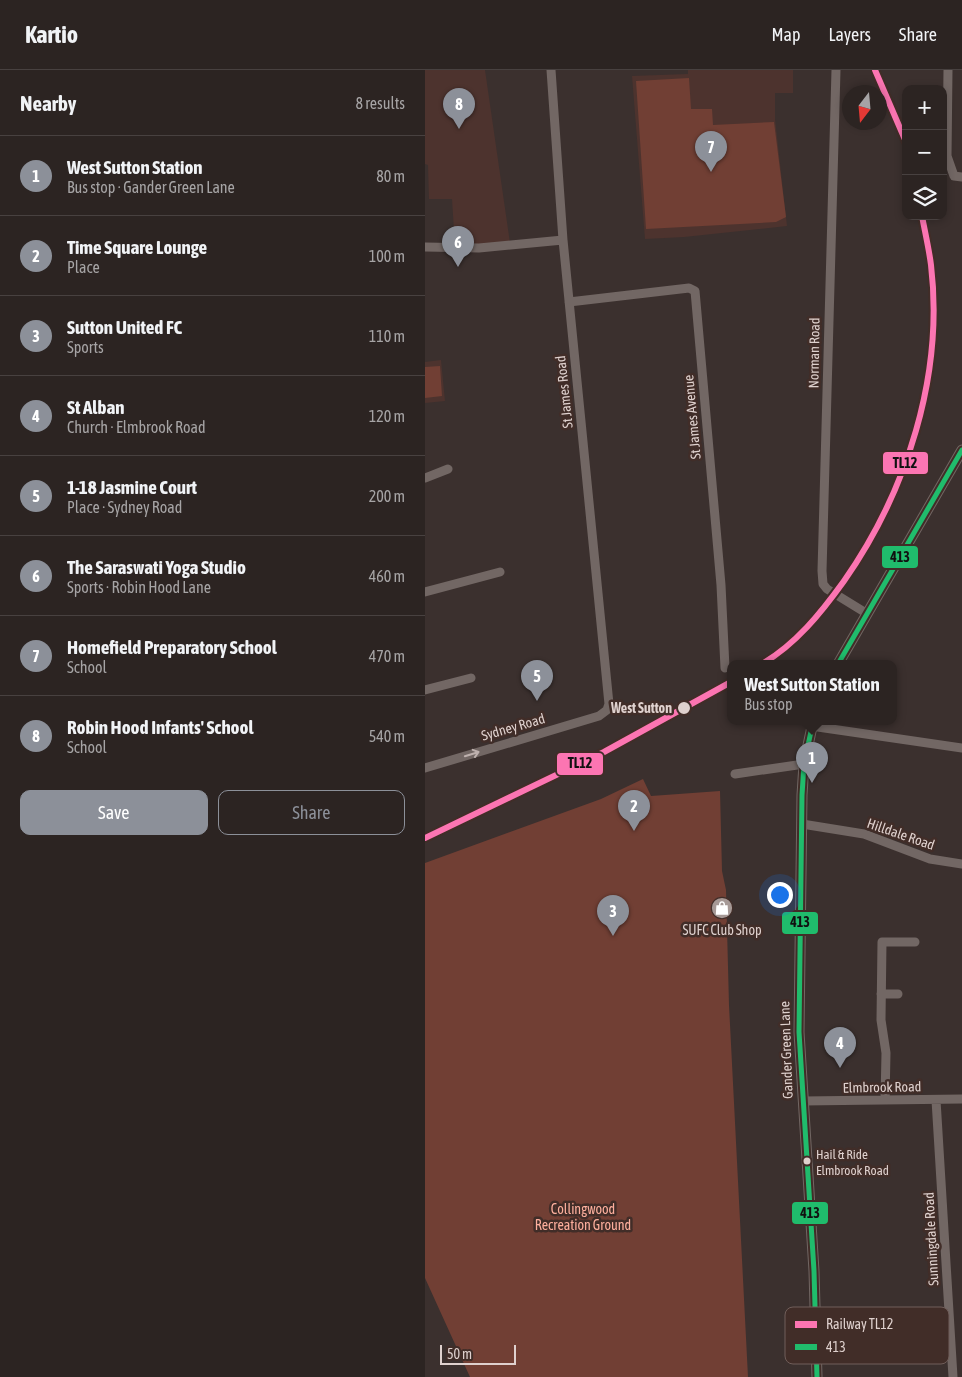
<!DOCTYPE html>
<html lang="en">
<head>
<meta charset="utf-8">
<style>
  :root { --surface:#2c2422; --page:#342c2a; --text:#f1f3f6; --muted:#a6a4a5; --line:#484140; --accent:#8c9099 }
  body { margin:0; font-family:"Asap Condensed",sans-serif; background:var(--page); color:var(--text) }
  .controls { position:absolute; right:15px; top:15px; display:grid; overflow:hidden; border-radius:10px; box-shadow:0 2px 8px #0003 }
  .controls button { width:45px; height:45px; display:grid; place-items:center; padding:0; border:0; border-bottom:1px solid var(--line); background:var(--surface); color:var(--text); font:25px sans-serif }
  .compass { position:absolute; left:417px; top:15px; width:45px; height:45px; border-radius:50%; background:var(--surface); box-shadow:0 2px 8px #0003; rotate:196deg }
  .scale { position:absolute; left:15px; bottom:12px; width:76px; box-sizing:border-box; padding-left:5px; border:2px solid #dfd1ce; border-top:0; font-size:14px; line-height:18px; white-space:nowrap; color:#dfd1ce; -webkit-text-stroke:4px #412d28; paint-order:stroke }
  .you { position:absolute; left:354px; top:824px; width:18px; height:18px; margin:-12px; border:4px solid #fff; border-radius:50%; background:#1a73e8; box-shadow:0 0 0 8px #1a73e833 }
  .badge { display:grid; place-items:center; width:32px; height:32px; border-radius:50%; background:var(--accent); color:#fff; font-size:16px; font-weight:700 }
  .pin { position:absolute; translate:-50% -41px; filter:drop-shadow(0 1px 2px #0008) }
  .pin::after { content:''; position:absolute; top:26px; width:18px; height:15px; background:inherit; clip-path:polygon(0 0,100% 0,50% 100%) }
  .popup { position:absolute; left:302px; top:590px; width:170px; height:65px; box-sizing:border-box; display:grid; place-content:center; border-radius:10px; background:var(--surface); filter:drop-shadow(0 1px 4px #0005); font-size:16px; white-space:nowrap; color:var(--muted) }
  .popup b { font-size:19px; color:var(--text) }
  .popup::after { content:''; position:absolute; left:50%; top:100%; margin-left:-10px; border:10px solid transparent; border-top-color:var(--surface) }
  .list { margin:0; padding:0; list-style:none }
  h2 { display:flex; justify-content:space-between; align-items:center; height:65px; margin:0; padding:0 20px; font-size:21px }
  h2 small { font-size:16px; font-weight:400; color:var(--muted) }
  .list li { display:grid; grid-template-columns:32px 1fr auto; gap:15px; align-items:center; box-sizing:border-box; height:80px; padding:0 20px; border-top:1px solid var(--line) }
  .list b { display:block; font-size:19px; white-space:nowrap }
  .list p { margin:0; font-size:16px; white-space:nowrap; color:var(--muted) }
  .list em { font-size:16px; font-style:normal; color:var(--muted) }
  .actions { display:flex; gap:10px; padding:15px 20px }
  .actions a { flex:1; padding:11px 0; border:1px solid var(--accent); border-radius:10px; text-align:center; font-size:18px; color:var(--accent) }
  .actions .main { background:var(--accent); color:#fff }
  .icon { flex:none; width:28px; height:28px; fill:none; stroke:currentColor; stroke-width:2; stroke-linecap:round; stroke-linejoin:round }
  .map { position:relative; flex:none; width:537px; height:1307px; overflow:hidden }
  header { display:flex; align-items:center; gap:30px; box-sizing:border-box; height:70px; padding:0 25px; background:var(--surface); border-bottom:1px solid var(--line) }
  header strong { font-size:24px }
  nav { display:flex; gap:28px; margin-inline-start:auto; font-size:18px }
  main { display:flex }
  aside { flex:1; background:var(--surface) }
  .map>svg:first-child { display:block }
  .built { fill:#4d332e }
  .green { fill:#713f34 }
  .lines { fill:none; stroke-linecap:round; stroke-linejoin:round }
  .minor { stroke:#726764; stroke-width:9 }
  .tertiary { stroke:#726764; stroke-width:11 }
  .bus-1-casing { stroke:#412d28; stroke-width:9 }
  .bus-1 { stroke:#20bc6c; stroke-width:5 }
  .rail-1-casing { stroke:#412d28; stroke-width:10 }
  .rail-1 { stroke:#fc75b2; stroke-width:6 }
  .oneway { stroke:#beb1ae }
  .stop-dot { fill:#dfd1ce; stroke:#412d28; stroke-width:2 }
  .labels { text-anchor:middle; stroke-width:5; stroke-linejoin:round; paint-order:stroke }
  .bus-label { font-size:13px; fill:#dfd1ce; stroke:#412d28; text-anchor:start }
  .street-label { font-size:14px; fill:#dfd1ce; stroke:#412d28 }
  .stop-label { font-size:14px; font-weight:bold; fill:#dfd1ce; stroke:#412d28; text-anchor:end }
  .poi-label { font-size:14px; fill:#dfd1ce; stroke:#412d28 }
  .park-label { font-size:14px; fill:#fdaf9d; stroke:#412d28 }
  .key { fill:#412d28; stroke:#705e5a; stroke-width:1 }
  .key-label { font-size:14px; fill:#dfd1ce }
  .line-badge { stroke:#412d28; stroke-width:2 }
  .pale-badge-label { font-size:14px; text-anchor:middle; font-weight:bold; fill:#111 }
</style>
</head>
<body>
<header>
<strong>Kartio</strong>
<nav><a>Map</a><a>Layers</a><a>Share</a></nav>
</header>
<main>
<aside>
<h2>Nearby<small>8 results</small></h2>
<ul class="list">
<li><span class="badge">1</span><div><b>West Sutton Station</b><p>Bus stop · Gander Green Lane</p></div><em>80 m</em></li>
<li><span class="badge">2</span><div><b>Time Square Lounge</b><p>Place</p></div><em>100 m</em></li>
<li><span class="badge">3</span><div><b>Sutton United FC</b><p>Sports</p></div><em>110 m</em></li>
<li><span class="badge">4</span><div><b>St Alban</b><p>Church · Elmbrook Road</p></div><em>120 m</em></li>
<li><span class="badge">5</span><div><b>1-18 Jasmine Court</b><p>Place · Sydney Road</p></div><em>200 m</em></li>
<li><span class="badge">6</span><div><b>The Saraswati Yoga Studio</b><p>Sports · Robin Hood Lane</p></div><em>460 m</em></li>
<li><span class="badge">7</span><div><b>Homefield Preparatory School</b><p>School</p></div><em>470 m</em></li>
<li><span class="badge">8</span><div><b>Robin Hood Infants' School</b><p>School</p></div><em>540 m</em></li>
</ul>
<div class="actions"><a class="main">Save</a><a>Share</a></div>
</aside>
<div class="map">
<svg width="537" height="1307" viewBox="0 0 537 1307">
  <rect width="100%" height="100%" fill="#3b302e"/>
  <!-- built -->
  <path class="built" d="M 0,0 L 60,0 L 85,173 L 30,176 L 27,129 L 4,129 L 3,95 L 0,94 Z
    M 263,0 L 368,0 L 368,23 L 350,23 L 350,49 L 362,156 L 259,167 L 220,169 L 207,6 L 263,4 Z
    M 16,290 L 20,331 L 0,333 L 0,292 Z"/>
  <!-- green -->
  <path class="green" d="M 264,8 L 266,39 L 287,39 L 288,55 L 349,52 L 361,147 L 351,152 L 221,159 L 211,11 Z
    M 15,296 L 17,326 L 0,328 L 0,297 Z
    M 218,709 L 226,726 L 295,721 L 297,801 L 301,820 L 304,935 L 323,1307 L 45,1307 L 0,1208 L 0,793 L 176,729 Z"/>
  <g class="lines">
    <!-- minor -->
    <path class="minor" d="M 411,0 L 397,501 L 398,514 L 402,519 L 441,543
      M 523,0 L 522,86 L 529,106 L 537,107
      M 0,177 L 54,178 L 138,170
      M 144,232 L 264,218 L 270,221 L 296,515 L 300,598
      M 0,408 L 23,399
      M 0,522 L 75,502
      M 0,620 L 46,608
      M 386,656 L 537,678
      M 0,698 L 174,646 L 182,640 L 184,634 L 138,170 L 126,0
      M 310,704 L 379,694
      M 377,754 L 439,764 L 505,789 L 537,794
      M 456,924 L 473,924
      M 460,1030 L 461,983 L 456,950 L 457,872 L 490,872
      M 511,1030 L 528,1307
      M 378,1031 L 537,1029"/>
    <!-- tertiary -->
    <path class="tertiary" d="M 413,594 L 537,380
      M 388,652 L 379,694 L 377,725 L 374,962 L 389,1201 L 392,1307"/>
    <!-- bus-1 casing -->
    <g class="bus-1-casing">
      <path id="bus-1" d="M 413,594 L 537,380
        M 388,652 L 379,694 L 377,725 L 374,962 L 389,1201 L 392,1307"/>
    </g>
    <!-- bus-1 -->
    <use href="#bus-1" class="bus-1"/>
    <!-- rail-1 casing -->
    <g class="rail-1-casing">
      <path id="rail-1" d="M 450,0 L 481,72
        M 337,594 C 371,574 396,543 419,511 C 482,421 519,305 506,195 C 504,179 500,162 497,146
        M 0,768 L 179,682 L 306,612"/>
    </g>
    <!-- rail-1 -->
    <use href="#rail-1" class="rail-1"/>
  </g>
  <!-- one-way arrows -->
  <defs><path id="oneway-shaft" d="M-6 0H5M1.5-3L5.5 0L1.5 3" fill="none" stroke-width="1.6" stroke-linecap="round" stroke-linejoin="round" transform="scale(1.25)"/></defs>
  <use class="oneway" href="#oneway-shaft" transform="translate(47 684) rotate(-17)"/>
  <!-- icons -->
  <defs>
    <g id="shop-disc" transform="scale(1.125)"><circle r="9.5" fill="#a69996" stroke="#412d28"/><path d="M-5-2.5h2.3a2.7 3.5 0 0 1 5.4 0H5L5.5 6h-11ZM-1.5-2.5h3a1.5 2.3 0 0 0-3 0Z" fill="#fff"/></g>
  </defs>
  <g fill-rule="evenodd">
    <use href="#shop-disc" x="297" y="838"/>
  </g>
  <!-- markers -->
  <g class="stop-dot">
    <circle cx="259" cy="638" r="7"/>
    <circle cx="382" cy="1091" r="4.5"/>
  </g>
  <g class="labels">
    <!-- bus labels -->
    <g class="bus-label">
      <text x="391" y="1089">Hail &amp; Ride<tspan x="391" dy="16">Elmbrook Road</tspan></text>
    </g>
    <!-- street labels -->
    <g class="street-label">
      <text transform="translate(389 283) rotate(-89)" y="5">Norman Road</text>
      <text transform="translate(139 322) rotate(-96)" y="5">St James Road</text>
      <text transform="translate(267 347) rotate(-95)" y="5">St James Avenue</text>
      <text transform="translate(88 657) rotate(-16)" y="5">Sydney Road</text>
      <text transform="translate(476 764) rotate(19)" y="5">Hilldale Road</text>
      <text transform="translate(361 980) rotate(-92)" y="5">Gander Green Lane</text>
      <text transform="translate(457 1017) rotate(-1)" y="5">Elmbrook Road</text>
      <text transform="translate(506 1169) rotate(-93)" y="5">Sunningdale Road</text>
    </g>
    <!-- stop labels -->
    <g class="stop-label">
      <text x="247" y="643">West Sutton</text>
    </g>
    <!-- poi labels -->
    <g class="poi-label">
      <text x="297" y="865">SUFC Club Shop</text>
    </g>
    <!-- park labels -->
    <g class="park-label">
      <text x="158" y="1144">Collingwood<tspan x="158" dy="16">Recreation Ground</tspan></text>
    </g>
  </g>
  <!-- legend -->
  <rect x="360" y="1237" width="164" height="57" rx="8" class="key"/>
  <rect x="370" y="1251" width="22" height="7" fill="#fc75b2"/>
  <rect x="370" y="1274" width="22" height="6" fill="#20bc6c"/>
  <g class="key-label">
    <text x="401" y="1259">Railway TL12</text>
    <text x="401" y="1282">413</text>
  </g>
  <g class="line-badge">
    <rect x="457" y="381" width="47" height="24" rx="5" fill="#fc75b2"/>
    <rect x="456" y="475" width="38" height="24" rx="5" fill="#20bc6c"/>
    <rect x="131" y="682" width="48" height="24" rx="5" fill="#fc75b2"/>
    <rect x="356" y="841" width="38" height="24" rx="5" fill="#20bc6c"/>
    <rect x="366" y="1131" width="38" height="24" rx="5" fill="#20bc6c"/>
  </g>
  <g class="pale-badge-label">
    <text x="480" y="398">TL12</text>
    <text x="475" y="492">413</text>
    <text x="155" y="698">TL12</text>
    <text x="375" y="857">413</text>
    <text x="385" y="1148">413</text>
  </g>
</svg>
<div class="controls">
<button>+</button>
<button>−</button>
<button><svg class="icon" aria-label="layers" viewBox="0 0 24 24"><path d="M12 4l9 5-9 5-9-5zM3 14l9 5 9-5"/></svg></button>
</div>
<svg class="compass" viewBox="-18 -18 36 36"><path d="M0-13l5 13h-10z" fill="#e53935"/><path d="M0 13l5-13h-10z" fill="#a6a4a5"/></svg>
<div class="scale">50 m</div>
<div class="you"></div>
<div class="pin badge" style="left:387px;top:713px">1</div>
<div class="popup"><b>West Sutton Station</b>Bus stop</div>
<div class="pin badge" style="left:209px;top:761px">2</div>
<div class="pin badge" style="left:188px;top:866px">3</div>
<div class="pin badge" style="left:415px;top:998px">4</div>
<div class="pin badge" style="left:112px;top:631px">5</div>
<div class="pin badge" style="left:33px;top:197px">6</div>
<div class="pin badge" style="left:286px;top:102px">7</div>
<div class="pin badge" style="left:34px;top:59px">8</div>
</div>
</main>
</body>
</html>
